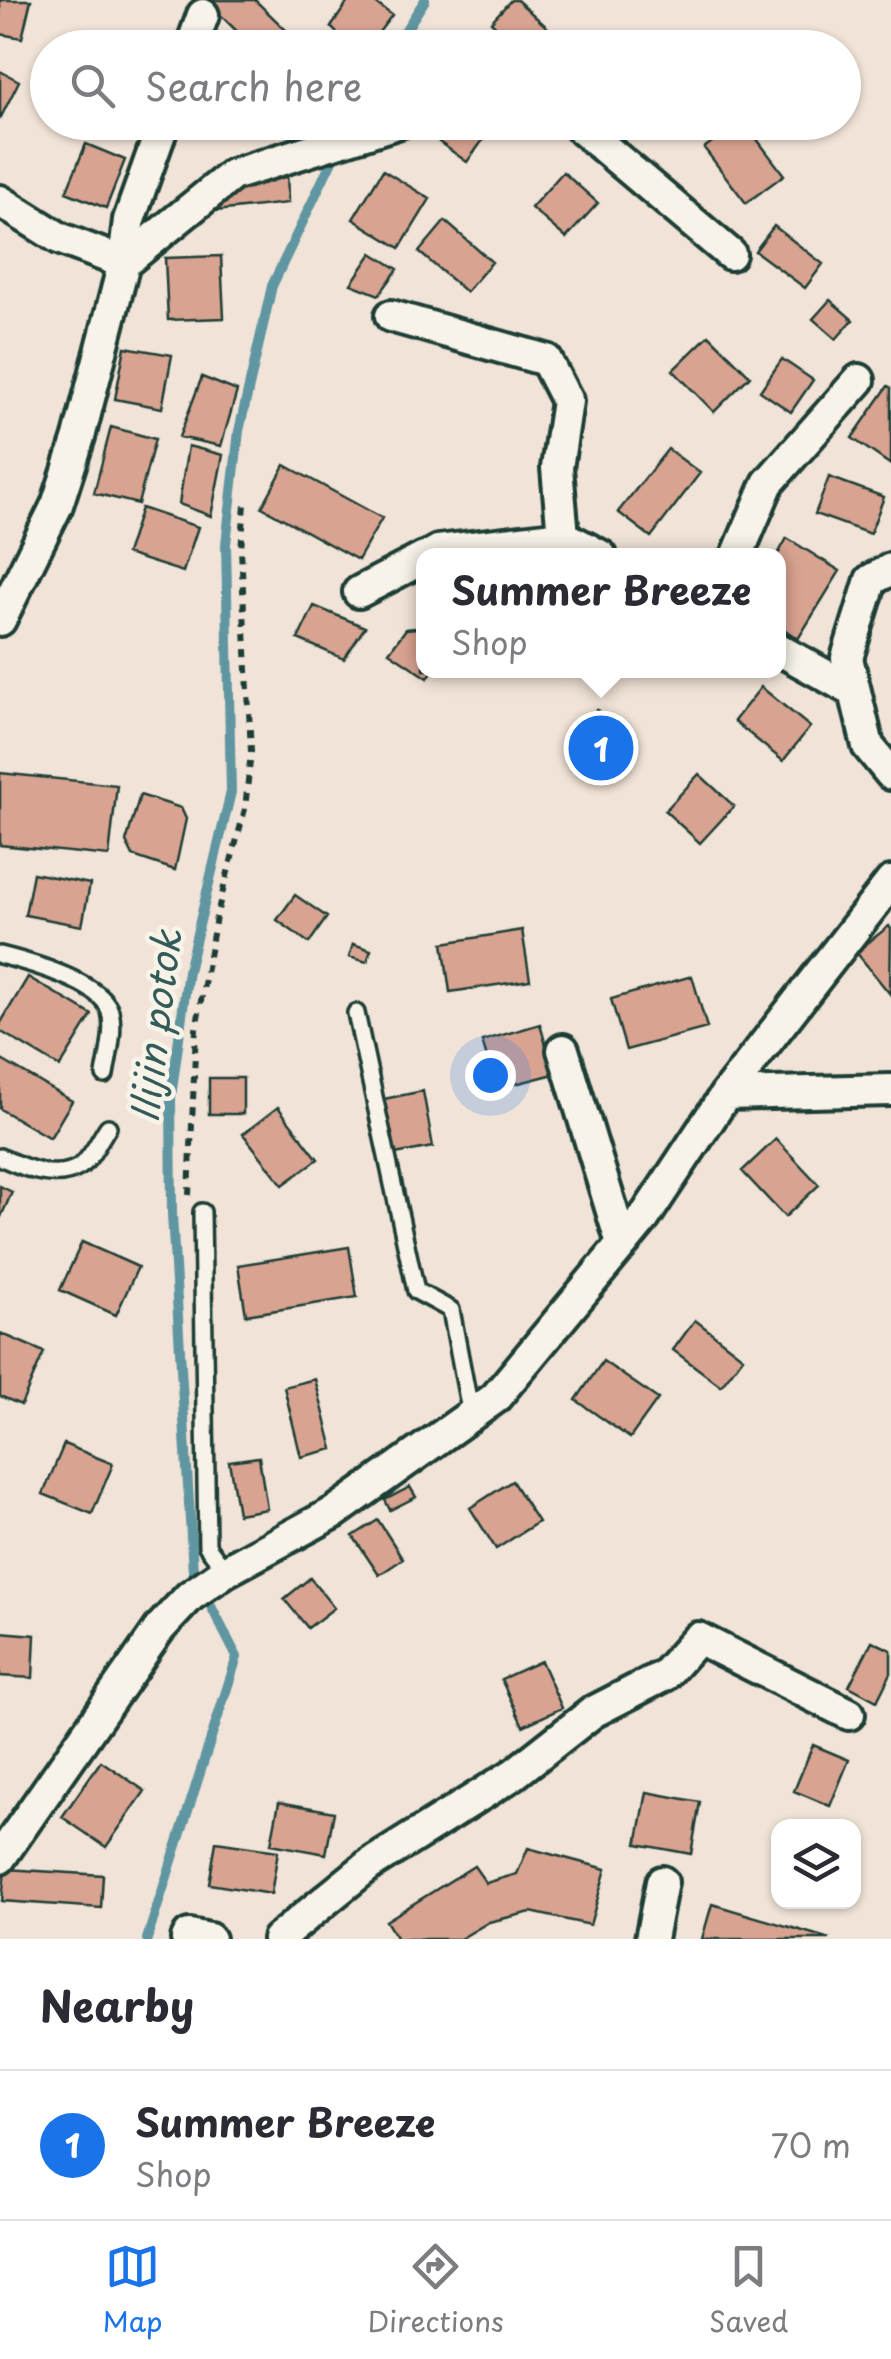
<!DOCTYPE html>
<html lang="en">
<head>
<meta charset="utf-8">
<style>
  :root { --surface:#fff; --page:#f2f2f3; --text:#2b2b33; --muted:#7c7c81; --line:#e1e1e2; --accent:#1a73e8 }
  body { margin:0; font-family:"Playpen Sans",sans-serif; background:var(--page); color:var(--text) }
  .controls { position:absolute; right:30px; bottom:30px; display:grid; overflow:hidden; border-radius:20px; box-shadow:0 2px 8px #0004 }
  .controls button { width:90px; height:90px; display:grid; place-items:center; padding:0; border:0; border-bottom:2px solid var(--line); background:var(--surface); color:var(--text); font:50px sans-serif }
  .you { position:absolute; left:490px; top:1075px; width:35px; height:35px; margin:-25px; border:8px solid #fff; border-radius:50%; background:#1a73e8; box-shadow:0 0 0 15px #1a73e833 }
  .badge { display:grid; place-items:center; width:65px; height:65px; border-radius:50%; background:var(--accent); color:#fff; font-size:32px; font-weight:700 }
  .pin { position:absolute; translate:-50% -50%; border:5px solid #fff; box-shadow:0 2px 10px #0006 }
  .popup { position:absolute; left:416px; top:548px; width:370px; height:130px; box-sizing:border-box; display:grid; place-content:center; border-radius:20px; background:var(--surface); filter:drop-shadow(0 2px 8px #0005); font-size:32px; white-space:nowrap; color:var(--muted) }
  .popup b { font-size:38px; color:var(--text) }
  .popup::after { content:''; position:absolute; left:50%; top:100%; margin-left:-20px; border:20px solid transparent; border-top-color:var(--surface) }
  .list { margin:0; padding:0; list-style:none }
  h2 { display:flex; justify-content:space-between; align-items:center; height:130px; margin:0; padding:0 40px; font-size:42px }
  h2 small { font-size:32px; font-weight:400; color:var(--muted) }
  .list li { display:grid; grid-template-columns:65px 1fr auto; gap:30px; align-items:center; box-sizing:border-box; height:150px; padding:0 40px; border-top:2px solid var(--line) }
  .list b { display:block; font-size:38px; white-space:nowrap }
  .list p { margin:0; font-size:32px; white-space:nowrap; color:var(--muted) }
  .list em { font-size:32px; font-style:normal; color:var(--muted) }
  .icon { flex:none; width:55px; height:55px; fill:none; stroke:currentColor; stroke-width:2; stroke-linecap:round; stroke-linejoin:round }
  .map { position:relative; flex:none; width:891px; height:1939px; overflow:hidden }
  .search { position:absolute; background:var(--surface); box-shadow:0 2px 8px #0004; left:30px; right:30px; top:30px; height:110px; display:flex; align-items:center; gap:25px; box-sizing:border-box; padding:0 35px; border-radius:55px; color:var(--muted); font-size:38px }
  .sheet { height:280px; background:var(--surface) }
  nav { display:flex; justify-content:space-around; align-items:center; box-sizing:border-box; height:140px; border-top:2px solid var(--line); background:var(--surface); font-size:28px; color:var(--muted) }
  nav a { display:grid; justify-items:center; gap:5px }
  nav .on { color:var(--accent) }
  .map>svg:first-child { display:block }
  .lines { fill:none; stroke-linecap:round; stroke-linejoin:round }
  .stream { stroke:#5e96a1; stroke-width:10 }
  .building { fill:#d9a391; stroke:#1f3d34; stroke-width:2.5 }
  .service-casing { stroke:#1f3d34; stroke-width:22 }
  .minor-casing { stroke:#1f3d34; stroke-width:38 }
  .path { stroke:#1f3d34; stroke-width:6; stroke-dasharray:8 8; stroke-linecap:butt }
  .service { stroke:#f7f3e8; stroke-width:15 }
  .minor { stroke:#f7f3e8; stroke-width:30 }
  .labels { text-anchor:middle; stroke-width:9; stroke-linejoin:round; paint-order:stroke }
  .water-label { font-size:38px; font-style:italic; fill:#345b58; stroke:#f7f3e8 }
</style>
</head>
<body>
<div class="map">
<svg width="891" height="1939" viewBox="0 0 891 1939">
  <rect width="100%" height="100%" fill="#f1e3d7"/>
  <filter id="ink" filterUnits="userSpaceOnUse"><feTurbulence type="fractalNoise" baseFrequency=".01" numOctaves="2"/><feDisplacementMap in="SourceGraphic" scale="20" xChannelSelector="R" yChannelSelector="G"/><feConvolveMatrix kernelMatrix="1 2 1 2 8 2 1 2 1" color-interpolation-filters="sRGB"/></filter>
  <g filter="url(#ink)">
    <g class="lines">
      <!-- stream -->
      <path class="stream" d="M 394,48 L 425,0
        M 147,1939 L 237,1657 L 193,1571 L 172,1215 L 171,1097 L 188,971 L 231,792 L 226,544 L 239,431 L 272,286 L 337,150"/>
    </g>
    <!-- building -->
    <path class="building" d="M 0,0 L 31,0 L 22,38 L 0,34 Z
      M 215,0 L 255,0 L 288,32 L 273,48 L 254,48 L 210,5 Z
      M 349,0 L 371,0 L 392,15 L 367,48 L 352,48 L 331,27 Z
      M 511,0 L 517,0 L 570,48 L 519,48 L 491,22 Z
      M 0,71 L 19,81 L 0,119 Z
      M 453,122 L 496,122 L 467,162 L 439,142 Z
      M 739,122 L 744,122 L 784,175 L 746,203 L 704,148 Z
      M 86,144 L 125,160 L 106,208 L 66,192 Z
      M 287,163 L 288,203 L 215,211 L 216,198 Z
      M 383,170 L 430,199 L 400,248 L 353,219 Z
      M 563,172 L 598,203 L 566,238 L 531,208 Z
      M 445,221 L 492,262 L 466,292 L 419,252 Z
      M 774,226 L 823,264 L 805,288 L 755,251 Z
      M 372,253 L 398,269 L 379,295 L 351,284 Z
      M 221,256 L 224,318 L 168,320 L 165,258 Z
      M 830,300 L 853,320 L 836,339 L 813,319 Z
      M 709,335 L 750,376 L 714,412 L 673,370 Z
      M 125,347 L 172,355 L 162,408 L 115,399 Z
      M 782,359 L 813,380 L 791,412 L 760,391 Z
      M 202,377 L 237,391 L 221,446 L 179,437 Z
      M 888,386 L 891,388 L 891,465 L 852,438 Z
      M 111,427 L 155,439 L 138,504 L 94,493 Z
      M 188,446 L 223,455 L 211,516 L 179,504 Z
      M 668,449 L 700,473 L 651,537 L 618,512 Z
      M 285,465 L 382,518 L 358,560 L 262,507 Z
      M 829,477 L 884,497 L 870,534 L 815,514 Z
      M 141,508 L 198,527 L 183,572 L 126,554 Z
      M 787,538 L 840,571 L 798,639 L 778,625 L 777,556 Z
      M 314,606 L 365,627 L 344,659 L 298,639 Z
      M 424,616 L 424,670 L 433,670 L 428,678 L 389,652 L 406,629 L 416,628 Z
      M 761,687 L 810,727 L 783,761 L 734,721 Z
      M 597,710 L 637,743 L 608,778 L 567,744 Z
      M 0,773 L 117,785 L 109,856 L 0,845 Z
      M 699,774 L 734,806 L 700,843 L 665,811 Z
      M 140,795 L 181,808 L 186,819 L 175,870 L 133,856 L 126,842 Z
      M 33,873 L 90,884 L 82,926 L 25,915 Z
      M 295,895 L 327,917 L 309,943 L 277,920 Z
      M 889,926 L 891,929 L 890,994 L 856,952 Z
      M 522,930 L 530,980 L 450,992 L 443,943 Z
      M 353,944 L 371,950 L 367,962 L 349,957 Z
      M 692,976 L 707,1028 L 626,1050 L 611,999 Z
      M 28,977 L 92,1015 L 60,1067 L 0,1031 L 0,1024 Z
      M 540,1024 L 554,1074 L 496,1089 L 482,1041 Z
      M 0,1059 L 72,1101 L 50,1138 L 0,1109 Z
      M 209,1078 L 243,1078 L 243,1114 L 209,1114 Z
      M 423,1091 L 433,1147 L 395,1154 L 384,1099 Z
      M 278,1107 L 318,1159 L 283,1185 L 243,1134 Z
      M 776,1139 L 819,1185 L 785,1217 L 742,1171 Z
      M 0,1186 L 12,1192 L 0,1219 Z
      M 82,1242 L 138,1267 L 116,1315 L 60,1290 Z
      M 349,1247 L 357,1297 L 246,1315 L 238,1265 Z
      M 695,1320 L 743,1357 L 721,1386 L 673,1350 Z
      M 0,1333 L 44,1352 L 21,1405 L 0,1396 Z
      M 603,1361 L 658,1399 L 630,1438 L 576,1400 Z
      M 315,1379 L 333,1449 L 301,1457 L 284,1387 Z
      M 64,1444 L 113,1464 L 92,1514 L 43,1494 Z
      M 259,1457 L 267,1509 L 238,1514 L 229,1461 Z
      M 512,1481 L 538,1522 L 496,1549 L 470,1508 Z
      M 410,1487 L 416,1497 L 390,1510 L 385,1500 Z
      M 378,1520 L 403,1559 L 379,1575 L 353,1536 Z
      M 310,1578 L 334,1608 L 308,1628 L 284,1599 Z
      M 0,1632 L 35,1635 L 33,1678 L 0,1676 Z
      M 872,1641 L 891,1650 L 891,1673 L 877,1701 L 849,1686 Z
      M 541,1661 L 562,1708 L 523,1726 L 501,1679 Z
      M 813,1745 L 849,1760 L 830,1806 L 794,1791 Z
      M 101,1761 L 145,1791 L 106,1847 L 62,1817 Z
      M 647,1792 L 700,1802 L 691,1854 L 637,1844 Z
      M 279,1802 L 334,1812 L 326,1854 L 271,1844 Z
      M 216,1842 L 278,1851 L 271,1894 L 209,1884 Z
      M 528,1848 L 606,1869 L 590,1925 L 531,1912 L 489,1922 L 460,1939 L 397,1939 L 386,1921 L 474,1866 L 486,1883 L 517,1874 Z
      M 5,1869 L 103,1875 L 101,1908 L 2,1901 Z
      M 712,1904 L 830,1939 L 702,1939 Z"/>
    <g class="lines">
      <!-- service casing -->
      <g class="service-casing">
        <path id="service" d="M 0,955 C 28,962 101,982 110,1011 C 115,1030 108,1056 105,1075
          M 356,1013 L 416,1291 L 451,1310 L 471,1415
          M 0,1157 C 23,1167 54,1182 79,1167 C 91,1160 100,1138 108,1127
          M 202,1212 L 207,1546 L 226,1571"/>
      </g>
      <!-- minor casing -->
      <g class="minor-casing">
        <path id="minor" d="M 191,48 L 203,15
          M 574,122 L 730,254
          M 0,201 L 59,238 L 124,263
          M 124,263 L 232,175 L 400,122
          M 391,316 L 546,360 L 567,401 L 557,468 L 563,536
          M 429,556 L 438,551 L 563,536 L 601,556
          M 737,556 L 768,483 L 859,380
          M 891,569 L 871,580 L 847,658 L 868,746 L 891,774
          M 359,592 L 424,558
          M 0,620 L 57,505 L 79,437 L 124,263 L 129,220 L 164,122
          M 778,649 L 855,692
          M 563,1050 L 622,1244
          M 726,1094 L 891,1090
          M 0,1858 L 160,1628 L 190,1596 L 226,1571 L 335,1512 L 495,1398 L 644,1218 L 726,1094 L 891,882
          M 187,1939 L 189,1935 L 209,1939
          M 278,1939 L 369,1865 L 514,1774 L 593,1712 L 665,1675 L 698,1638 L 849,1714
          M 651,1939 L 662,1882"/>
      </g>
      <!-- path -->
      <path class="path" d="M 189,1195 L 196,1029 L 216,917 L 245,809 L 251,752 L 241,549 L 245,505"/>
      <!-- service -->
      <use href="#service" class="service"/>
      <!-- minor -->
      <use href="#minor" class="minor"/>
    </g>
  </g>
  <g class="labels">
    <!-- water labels -->
    <g class="water-label">
      <text transform="translate(157 1026) rotate(-83)" y="13">Ilijin potok</text>
    </g>
  </g>
</svg>
<div class="controls">
<button><svg class="icon" aria-label="layers" viewBox="0 0 24 24"><path d="M12 4l9 5-9 5-9-5zM3 14l9 5 9-5"/></svg></button>
</div>
<div class="you"></div>
<div class="pin badge" style="left:601px;top:748px">1</div>
<div class="popup"><b>Summer Breeze</b>Shop</div>
<div class="search"><svg class="icon" aria-label="search" viewBox="0 0 24 24"><circle cx="10" cy="10" r="6"/><path d="M15 15l6 6"/></svg>Search here</div>
</div>
<section class="sheet">
<h2>Nearby<small></small></h2>
<ul class="list">
<li><span class="badge">1</span><div><b>Summer Breeze</b><p>Shop</p></div><em>70 m</em></li>
</ul>
</section>
<nav>
<a class="on"><svg class="icon" aria-label="map" viewBox="0 0 24 24"><path d="M3 6l6-2 6 2 6-2v14l-6 2-6-2-6 2zM9 4v14M15 6v14"/></svg>Map</a>
<a><svg class="icon" aria-label="directions" viewBox="0 0 24 24"><path d="M12 3l9 9-9 9-9-9zM9 14v-3h6M13 9l2 2-2 2"/></svg>Directions</a>
<a><svg class="icon" aria-label="saved" viewBox="0 0 24 24"><path d="M7 4h10v16l-5-4-5 4z"/></svg>Saved</a>
</nav>
</body>
</html>
